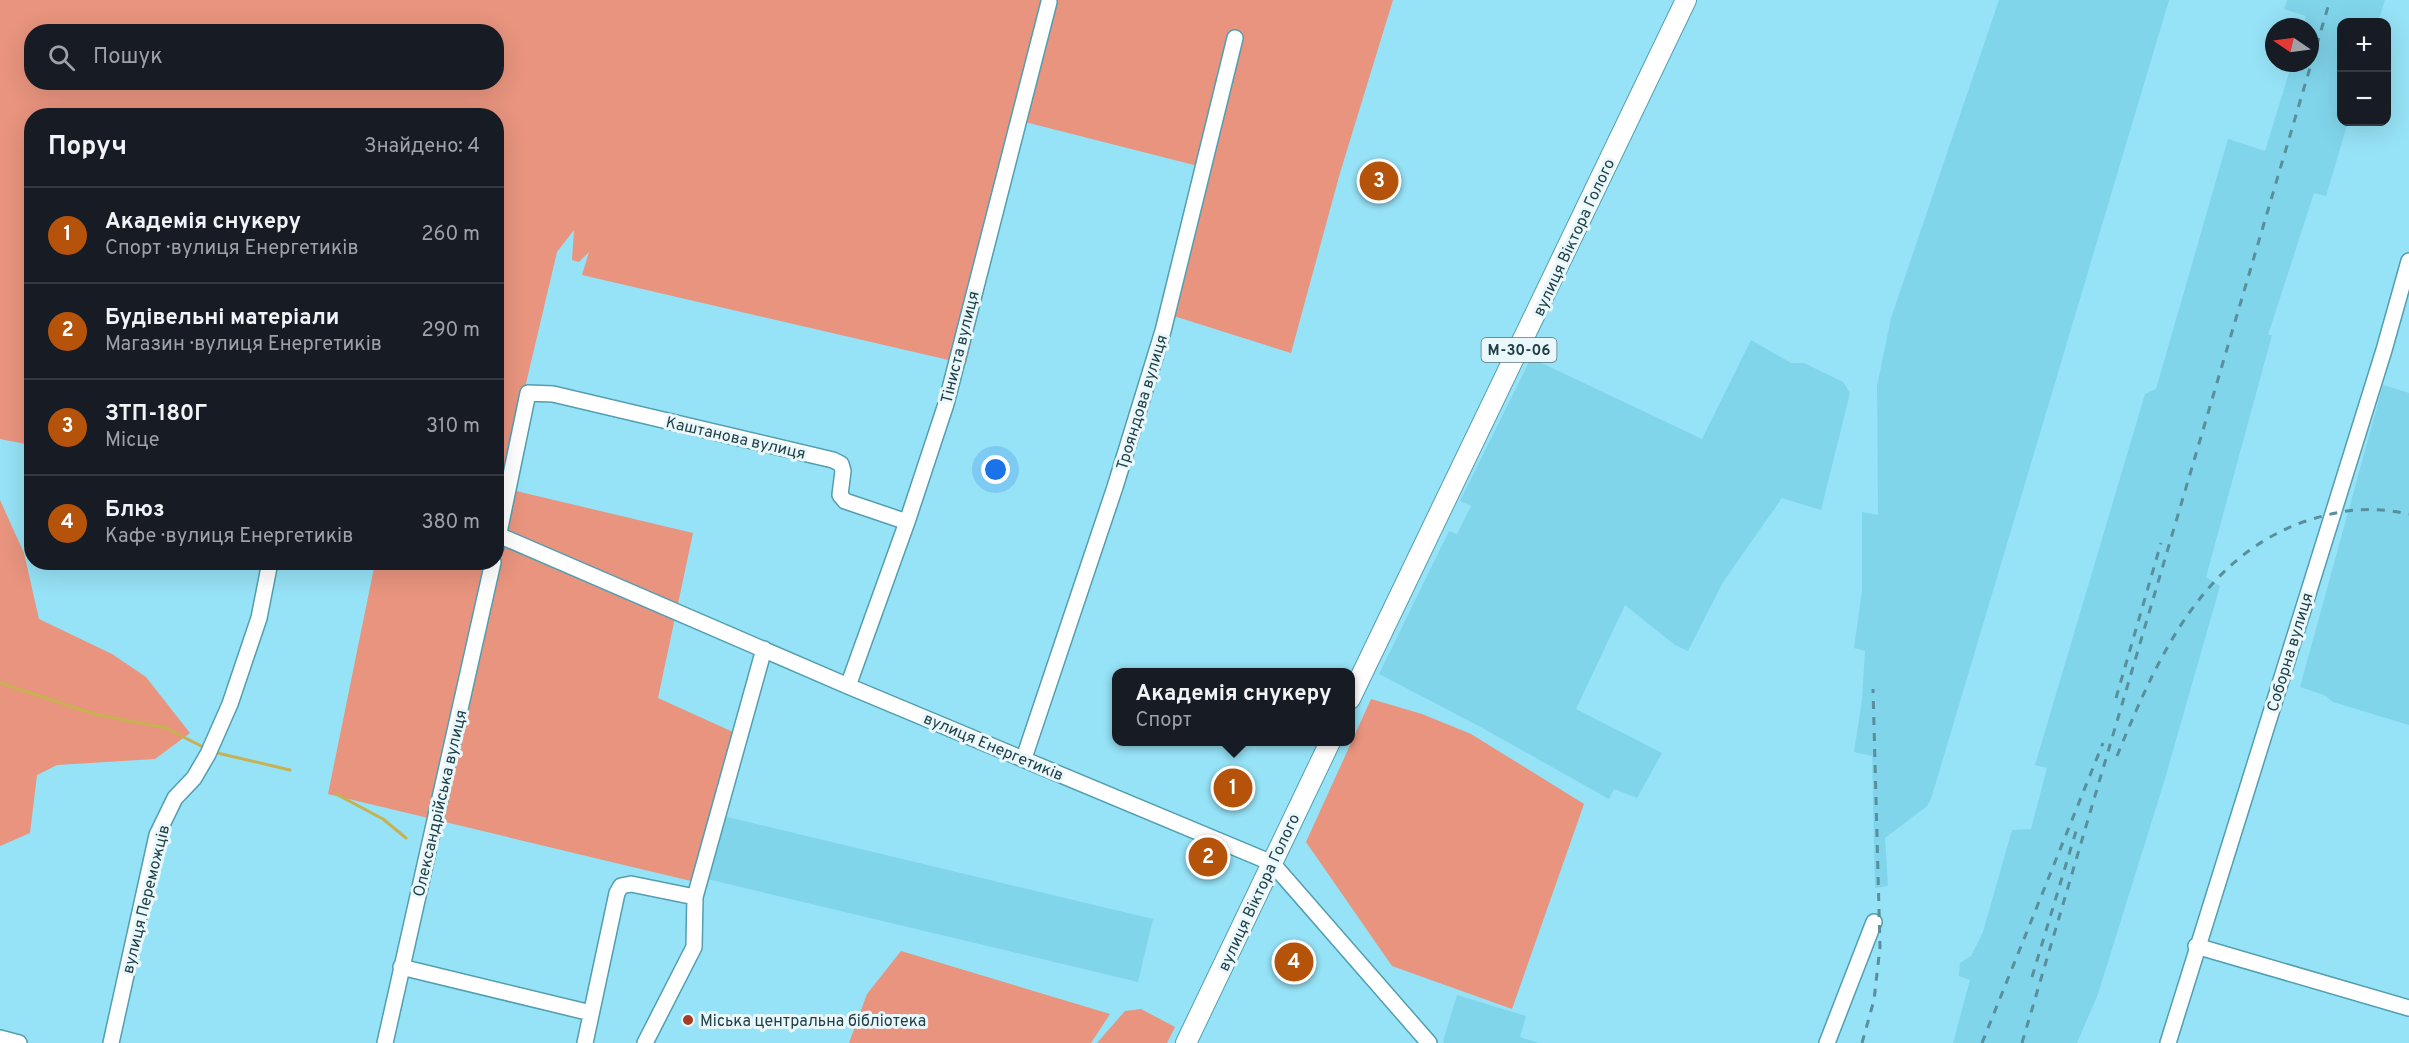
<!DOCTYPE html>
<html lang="uk">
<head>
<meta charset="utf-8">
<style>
  :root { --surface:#171b24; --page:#242831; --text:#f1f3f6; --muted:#9ea1a6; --line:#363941; --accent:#b45309 }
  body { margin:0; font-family:Overpass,sans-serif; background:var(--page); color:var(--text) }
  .controls { position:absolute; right:18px; top:18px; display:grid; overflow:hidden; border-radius:12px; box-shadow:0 6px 24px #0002 }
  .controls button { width:54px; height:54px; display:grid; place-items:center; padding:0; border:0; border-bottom:2px solid var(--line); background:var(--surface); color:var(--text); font:30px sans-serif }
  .compass { position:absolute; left:2265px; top:18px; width:54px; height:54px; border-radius:50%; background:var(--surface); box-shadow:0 6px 24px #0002; rotate:283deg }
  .you { position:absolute; left:996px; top:470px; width:21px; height:21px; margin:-15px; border:4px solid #fff; border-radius:50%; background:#1a73e8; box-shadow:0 0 0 9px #1a73e833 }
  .badge { display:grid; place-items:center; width:39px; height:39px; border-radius:50%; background:var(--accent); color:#fff; font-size:20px; font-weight:700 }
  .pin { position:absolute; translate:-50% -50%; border:3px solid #fff; box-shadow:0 2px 6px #0006 }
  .popup { position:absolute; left:1112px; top:668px; width:243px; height:78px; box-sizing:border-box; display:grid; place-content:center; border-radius:12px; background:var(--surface); filter:drop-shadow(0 2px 4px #0005); font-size:20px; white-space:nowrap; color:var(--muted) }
  .popup b { font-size:22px; color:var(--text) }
  .popup::after { content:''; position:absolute; left:50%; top:100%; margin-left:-12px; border:12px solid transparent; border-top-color:var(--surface) }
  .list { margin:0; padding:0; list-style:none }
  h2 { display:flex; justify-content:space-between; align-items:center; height:78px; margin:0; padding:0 24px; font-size:26px }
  h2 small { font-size:20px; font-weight:400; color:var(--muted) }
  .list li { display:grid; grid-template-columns:39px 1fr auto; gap:18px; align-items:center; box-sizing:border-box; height:96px; padding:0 24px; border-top:2px solid var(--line) }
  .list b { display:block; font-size:22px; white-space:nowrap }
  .list p { margin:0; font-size:20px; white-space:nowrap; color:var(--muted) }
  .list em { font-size:20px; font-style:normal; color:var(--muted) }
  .icon { flex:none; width:33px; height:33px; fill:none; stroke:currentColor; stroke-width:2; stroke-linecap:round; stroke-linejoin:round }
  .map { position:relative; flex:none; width:2409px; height:1043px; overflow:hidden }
  .search { position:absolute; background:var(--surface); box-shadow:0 6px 24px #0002; left:24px; top:24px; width:480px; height:66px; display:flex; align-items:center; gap:15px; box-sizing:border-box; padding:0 21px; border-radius:24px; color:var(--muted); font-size:22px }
  .panel { position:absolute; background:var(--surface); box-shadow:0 6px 24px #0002; left:24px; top:108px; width:480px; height:462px; border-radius:24px }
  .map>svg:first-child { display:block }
  .built { fill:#80d5eb }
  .green { fill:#e8947e; fill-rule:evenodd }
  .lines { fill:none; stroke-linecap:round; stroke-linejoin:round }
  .stream { stroke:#c7b152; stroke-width:3 }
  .minor-casing { stroke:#539eb1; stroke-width:18 }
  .major-casing { stroke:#539eb1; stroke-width:22 }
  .minor { stroke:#fff; stroke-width:15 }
  .major { stroke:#fff; stroke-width:20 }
  .rail { stroke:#598f9d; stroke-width:3; stroke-dasharray:8 8; stroke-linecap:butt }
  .poi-dot { fill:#a63d21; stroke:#eaf8fc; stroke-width:2 }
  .labels { text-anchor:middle; stroke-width:6; stroke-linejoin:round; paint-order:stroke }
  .shield { fill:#eaf8fc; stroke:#5b767d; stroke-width:1.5 }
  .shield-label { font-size:15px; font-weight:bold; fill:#1e3e46 }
  .street-label { font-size:16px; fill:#1e3e46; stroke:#eaf8fc }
  .poi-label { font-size:16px; fill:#1e3e46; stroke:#eaf8fc; text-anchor:start }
</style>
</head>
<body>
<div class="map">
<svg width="2409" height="1043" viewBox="0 0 2409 1043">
  <rect width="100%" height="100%" fill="#96e2f6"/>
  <!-- built -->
  <path class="built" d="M 1999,0 L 2169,0 L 1931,799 L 1927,806 L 1885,838 L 1888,886 L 1875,888 L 1872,756 L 1854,752 L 1862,700 L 1865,651 L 1854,648 L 1862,591 L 1862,512 L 1878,515 L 1877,386 L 1891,318 Z
    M 2287,0 L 2385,0 L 2378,22 L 2342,22 L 2342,122 L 2348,122 L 2326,196 L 2314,193 L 2268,335 L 2272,335 L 2206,577 L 2220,586 L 2164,782 L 2098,994 L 2077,1043 L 1953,1043 L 1970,980 L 1959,976 L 1960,963 L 1971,956 L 1983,932 L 2012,830 L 2031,829 L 2047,768 L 2035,765 L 2145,394 L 2156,389 L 2228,139 L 2265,151 L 2292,63 L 2310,63 L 2310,27 L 2303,27 L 2306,16 L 2284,9 Z
    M 1751,340 L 1791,363 L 1804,363 L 1843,382 L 1850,393 L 1821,510 L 1782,498 L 1723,582 L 1688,651 L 1675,645 L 1625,605 L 1576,709 L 1662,753 L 1637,798 L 1614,789 L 1609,799 L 1477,725 L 1379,674 L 1449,531 L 1457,534 L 1471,506 L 1460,501 L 1531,358 L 1702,439 Z
    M 2383,385 L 2409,393 L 2409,725 L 2333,702 L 2324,695 L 2300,687 Z
    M 723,816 L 1153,919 L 1138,982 L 707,879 Z
    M 1457,995 L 1526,1016 L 1520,1037 L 1539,1043 L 1444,1043 L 1443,1041 Z"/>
  <!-- green -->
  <path class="green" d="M 0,0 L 1393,0 L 1340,173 L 1291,353 L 1161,312 L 1198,166 L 1025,122 L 966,364 L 582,275 L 589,252 L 579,262 L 572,260 L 574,230 L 557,252 L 507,464 L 499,481 L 516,491 L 693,533 L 658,698 L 733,732 L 726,766 L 691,881 L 328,794 L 375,563 L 496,562 L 496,116 L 32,116 L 31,445 L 0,439 ZM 32,32 L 496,32 L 496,82 L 32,82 Z
    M 0,500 L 24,553 L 39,619 L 112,654 L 146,677 L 190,733 L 155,759 L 57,765 L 37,775 L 30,833 L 0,846 Z
    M 1371,699 L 1422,714 L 1471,734 L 1584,804 L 1512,1009 L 1392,966 L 1306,842 Z
    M 901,951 L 1110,1014 L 1091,1043 L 849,1043 L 867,994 Z
    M 1141,1009 L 1175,1027 L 1167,1043 L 1097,1043 L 1125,1011 Z"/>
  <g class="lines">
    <!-- stream -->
    <path class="stream" d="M 0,683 L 94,714 L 166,728 L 205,748
      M 213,752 L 290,770
      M 336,794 L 383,819 L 406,838"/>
    <!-- minor casing -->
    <g class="minor-casing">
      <path id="minor" d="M 496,534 L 848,686 L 1272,863 L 1429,1043
        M 496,547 L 528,393 L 553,394 L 833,460 L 841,464 L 843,471 L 840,495 L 845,501 L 907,522
        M 848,686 L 907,522 L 946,404 L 1049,2
        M 1024,758 L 1115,487 L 1163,331 L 1235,38
        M 2196,946 L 2409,1008
        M 401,967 L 591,1013
        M 0,1038 L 19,1043
        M 111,1043 L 157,835 L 175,798 L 194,778 L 208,754 L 230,704 L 259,618 L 270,562
        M 385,1043 L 493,562
        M 585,1043 L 617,893 L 621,886 L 631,884 L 695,897
        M 645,1043 L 694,947 L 695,897 L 764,649
        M 1827,1043 L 1874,922
        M 2168,1043 L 2384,350 L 2409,261"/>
    </g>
    <!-- major casing -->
    <g class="major-casing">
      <path id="major" d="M 1350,699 L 1686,0
        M 1186,1043 L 1330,742"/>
    </g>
    <!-- minor -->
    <use href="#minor" class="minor"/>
    <!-- major -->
    <use href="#major" class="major"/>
    <!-- rail -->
    <path class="rail" d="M 2116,698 L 2161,543
      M 2117,756 C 2156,661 2201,557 2306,521 C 2343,509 2370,506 2409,514
      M 2032,977 L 2077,828
      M 1862,1043 L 1874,1000 L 1880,947 L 1873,689
      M 1982,1043 L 2103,743
      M 2022,1043 L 2330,0"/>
  </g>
  <!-- markers -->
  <circle class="poi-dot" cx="688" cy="1020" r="6"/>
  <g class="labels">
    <!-- shield labels -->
    <rect class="shield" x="1481.5" y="338" width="75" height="24" rx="4.5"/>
    <g class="shield-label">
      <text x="1519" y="355">М-30-06</text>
    </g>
    <!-- street labels -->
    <g class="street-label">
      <text transform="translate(1573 237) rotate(-65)" y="6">вулиця Віктора Голого</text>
      <text transform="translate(959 347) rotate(-76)" y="6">Тіниста вулиця</text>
      <text transform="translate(1141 402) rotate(-73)" y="6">Трояндова вулиця</text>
      <text transform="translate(736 437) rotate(13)" y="6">Каштанова вулиця</text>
      <text transform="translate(2289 652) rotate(-73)" y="6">Соборна вулиця</text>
      <text transform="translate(994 746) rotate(23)" y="6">вулиця Енергетиків</text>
      <text transform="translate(439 803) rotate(-77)" y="6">Олександрійська вулиця</text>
      <text transform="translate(1258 892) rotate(-65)" y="6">вулиця Віктора Голого</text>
      <text transform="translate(145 899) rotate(-76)" y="6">вулиця Переможців</text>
    </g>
    <!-- poi labels -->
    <g class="poi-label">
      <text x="700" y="1026">Міська центральна бібліотека</text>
    </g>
  </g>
</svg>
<div class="controls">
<button>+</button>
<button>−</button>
</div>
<svg class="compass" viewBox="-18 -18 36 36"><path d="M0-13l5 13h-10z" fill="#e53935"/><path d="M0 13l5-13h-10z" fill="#9ea1a6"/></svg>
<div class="you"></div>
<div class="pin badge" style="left:1233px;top:788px">1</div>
<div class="popup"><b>Академія снукеру</b>Спорт</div>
<div class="pin badge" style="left:1208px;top:857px">2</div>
<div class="pin badge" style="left:1379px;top:181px">3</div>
<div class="pin badge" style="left:1294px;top:962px">4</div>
<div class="search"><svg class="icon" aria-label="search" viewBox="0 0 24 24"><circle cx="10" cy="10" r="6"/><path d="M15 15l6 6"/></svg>Пошук</div>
<section class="panel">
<h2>Поруч<small>Знайдено: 4</small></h2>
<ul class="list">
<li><span class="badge">1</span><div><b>Академія снукеру</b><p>Спорт · вулиця Енергетиків</p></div><em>260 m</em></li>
<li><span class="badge">2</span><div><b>Будівельні матеріали</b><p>Магазин · вулиця Енергетиків</p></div><em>290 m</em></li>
<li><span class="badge">3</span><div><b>ЗТП-180Г</b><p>Місце</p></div><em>310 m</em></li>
<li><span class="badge">4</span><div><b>Блюз</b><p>Кафе · вулиця Енергетиків</p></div><em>380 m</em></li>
</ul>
</section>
</div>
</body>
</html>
